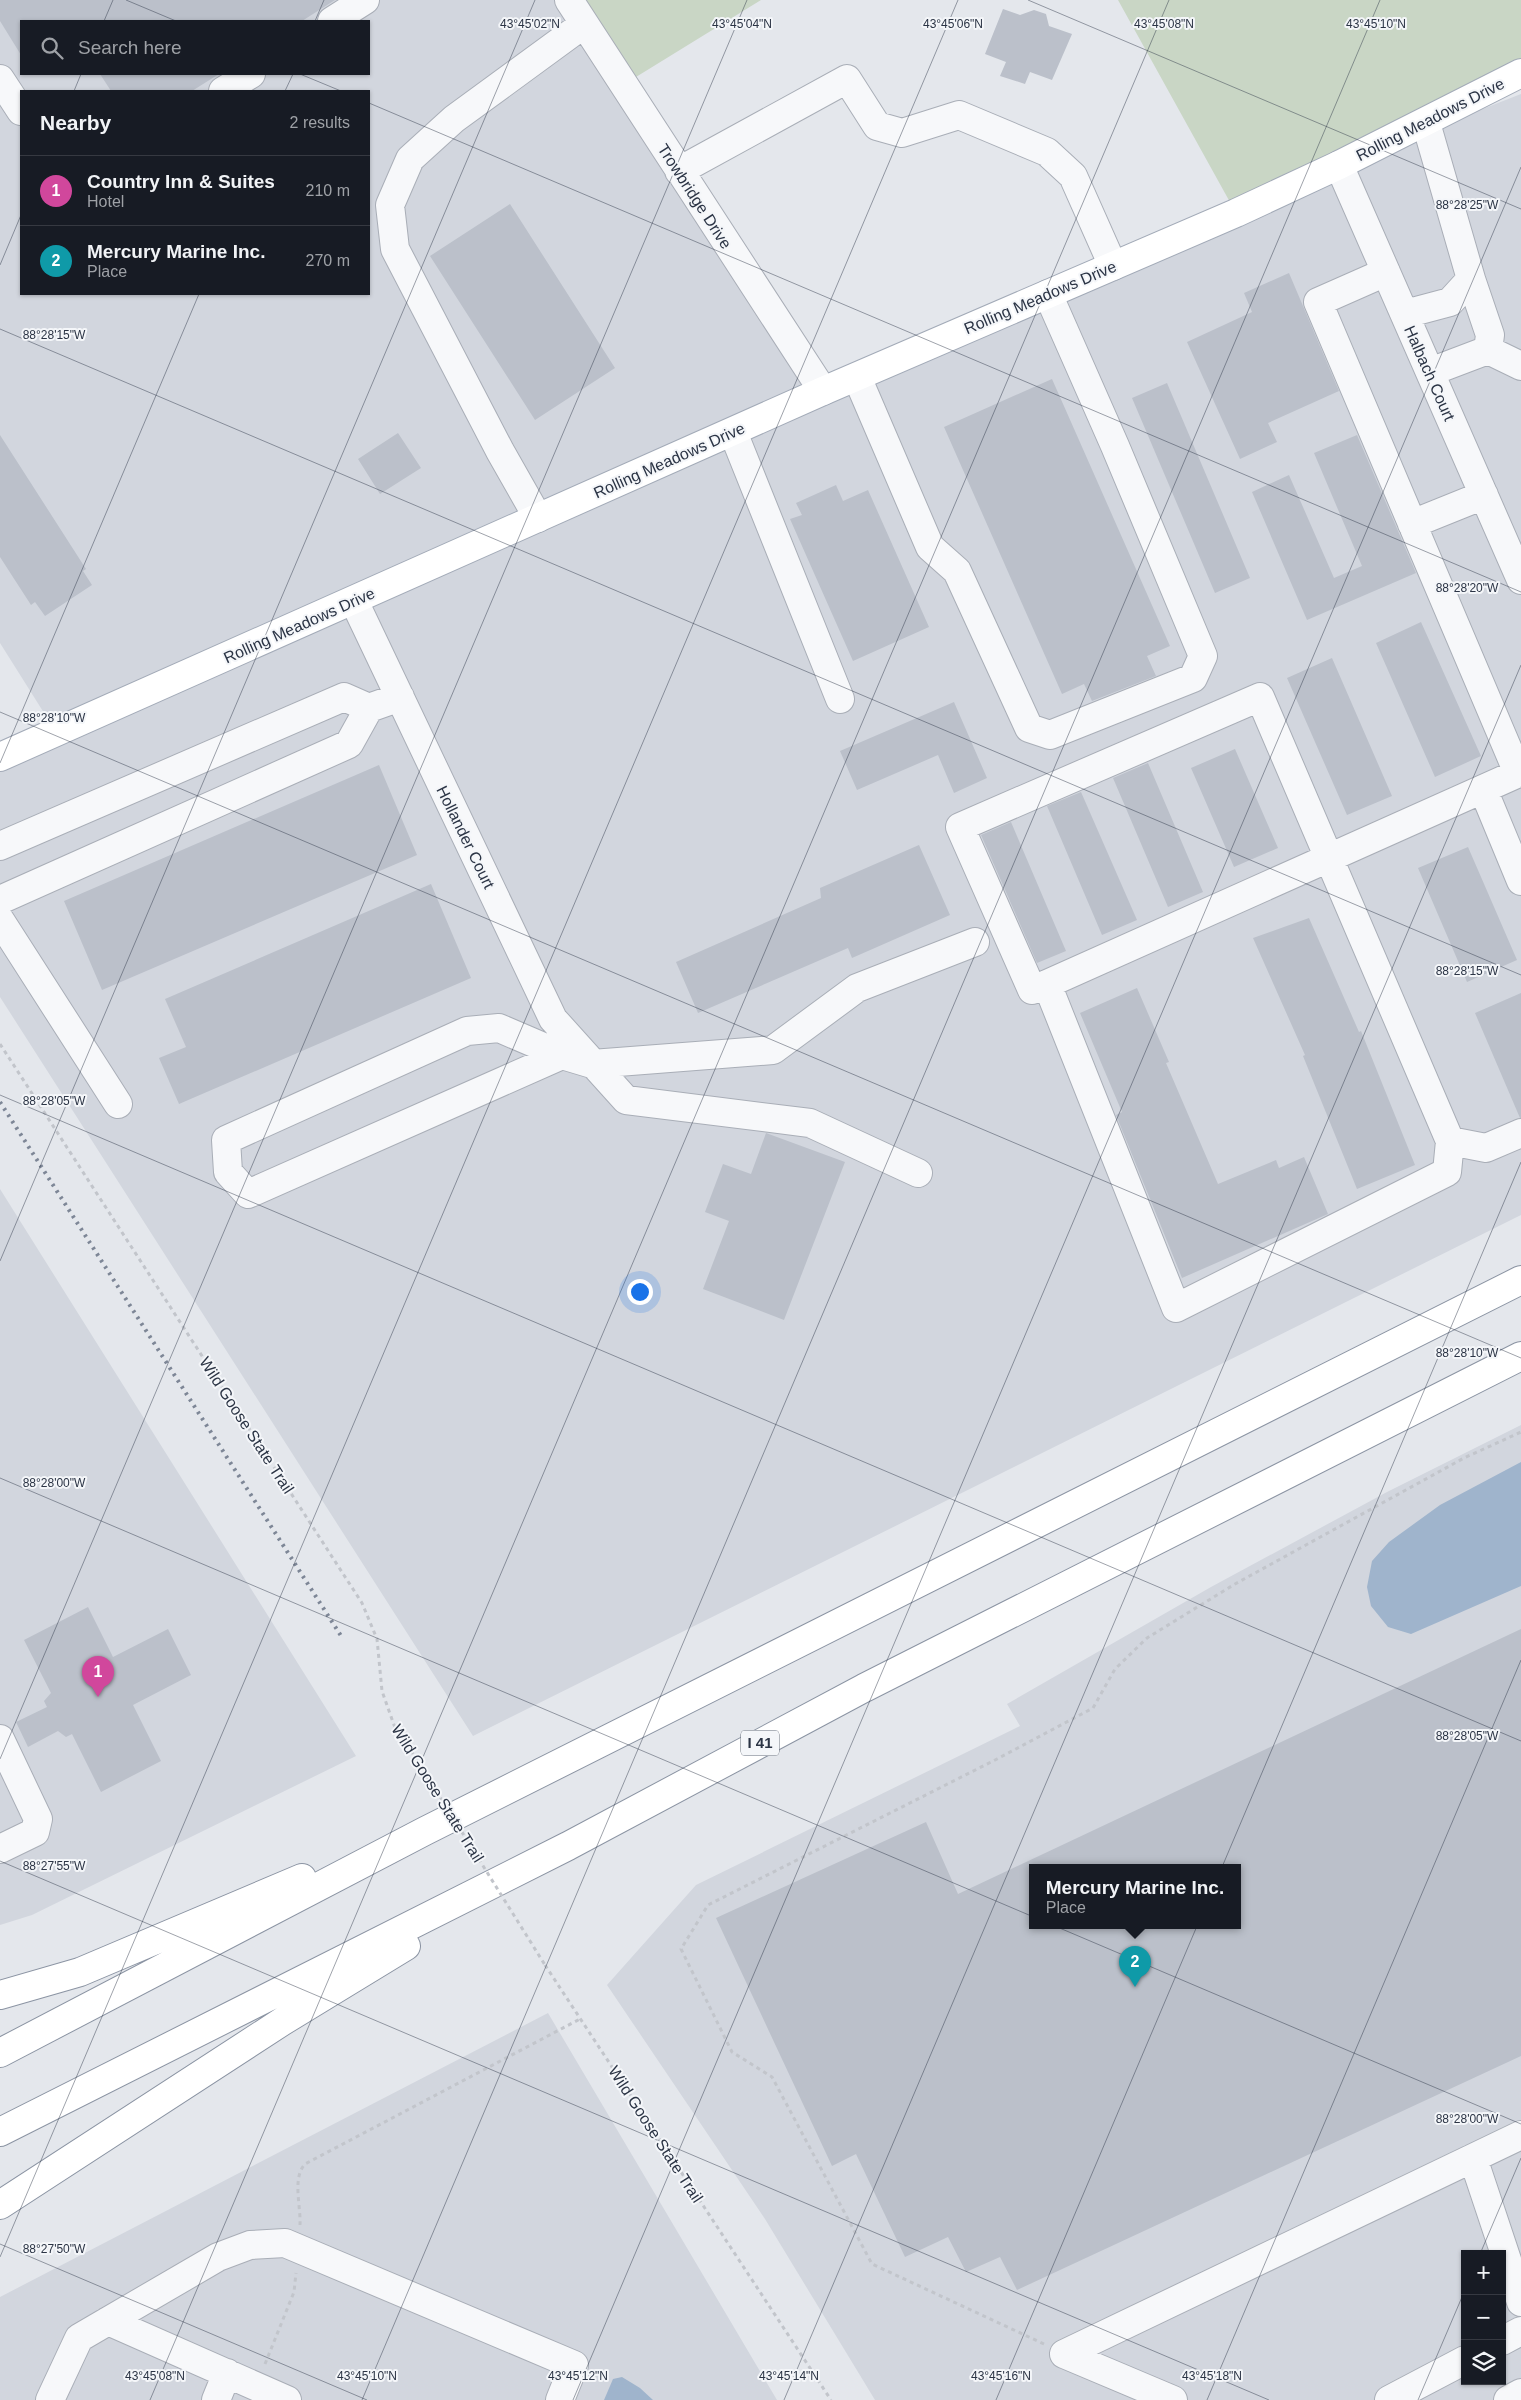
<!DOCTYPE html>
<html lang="en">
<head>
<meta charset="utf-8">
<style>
  :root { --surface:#171b24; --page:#242831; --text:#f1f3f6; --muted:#9ea1a6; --line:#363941; --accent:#d1495b }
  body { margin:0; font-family:Helvetica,sans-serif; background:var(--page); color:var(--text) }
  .controls { position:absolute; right:15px; bottom:15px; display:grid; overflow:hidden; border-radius:0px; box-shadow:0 1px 4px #0004 }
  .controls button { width:45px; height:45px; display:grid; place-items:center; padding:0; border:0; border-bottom:1px solid var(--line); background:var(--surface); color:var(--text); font:25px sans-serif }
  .you { position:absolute; left:639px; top:1291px; width:18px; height:18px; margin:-12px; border:4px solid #fff; border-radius:50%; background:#1a73e8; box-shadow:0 0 0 8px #1a73e833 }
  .badge { display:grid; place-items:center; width:32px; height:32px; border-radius:50%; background:var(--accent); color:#fff; font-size:16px; font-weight:700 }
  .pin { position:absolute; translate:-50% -41px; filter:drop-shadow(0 1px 2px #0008) }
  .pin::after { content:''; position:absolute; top:26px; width:18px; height:15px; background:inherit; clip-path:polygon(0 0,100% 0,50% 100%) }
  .popup { position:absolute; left:1029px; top:1864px; width:212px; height:65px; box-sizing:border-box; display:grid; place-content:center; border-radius:0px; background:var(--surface); filter:drop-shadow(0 1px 4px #0005); font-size:16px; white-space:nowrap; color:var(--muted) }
  .popup b { font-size:19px; color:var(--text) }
  .popup::after { content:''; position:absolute; left:50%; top:100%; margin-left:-10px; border:10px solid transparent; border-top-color:var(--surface) }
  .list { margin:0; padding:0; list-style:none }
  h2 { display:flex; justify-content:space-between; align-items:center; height:65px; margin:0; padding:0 20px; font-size:21px }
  h2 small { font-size:16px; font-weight:400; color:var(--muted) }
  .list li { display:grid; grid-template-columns:32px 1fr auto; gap:15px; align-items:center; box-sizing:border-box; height:70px; padding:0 20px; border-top:1px solid var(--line) }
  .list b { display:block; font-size:19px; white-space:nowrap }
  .list p { margin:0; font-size:16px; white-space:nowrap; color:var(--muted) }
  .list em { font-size:16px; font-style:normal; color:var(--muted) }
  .icon { flex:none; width:28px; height:28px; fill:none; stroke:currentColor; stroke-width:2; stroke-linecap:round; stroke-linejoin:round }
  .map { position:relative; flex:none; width:1521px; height:2400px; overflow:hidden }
  .search { position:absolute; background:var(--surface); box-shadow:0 1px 4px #0004; left:20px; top:20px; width:350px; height:55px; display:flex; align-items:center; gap:12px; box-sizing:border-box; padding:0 18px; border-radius:0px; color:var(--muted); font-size:19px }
  .panel { position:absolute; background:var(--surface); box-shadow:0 1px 4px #0004; left:20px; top:90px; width:350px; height:205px; border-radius:0px }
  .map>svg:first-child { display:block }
  .built { fill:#d2d6de; fill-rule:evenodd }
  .green { fill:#c9d6c5 }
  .water { fill:#9fb4cc }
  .building { fill:#bbc0ca; fill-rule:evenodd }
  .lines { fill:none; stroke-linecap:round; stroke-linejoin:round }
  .minor-casing { stroke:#a9aeb7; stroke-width:30 }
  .major-casing { stroke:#a3abb8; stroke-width:30 }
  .highway-casing { stroke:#8b94a3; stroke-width:30 }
  .path { stroke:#c2c5cb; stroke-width:3; stroke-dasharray:4 4; stroke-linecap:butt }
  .minor { stroke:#f7f8fa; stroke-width:28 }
  .major { stroke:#fff; stroke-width:28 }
  .highway { stroke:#fff; stroke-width:28 }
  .rail { stroke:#7d8696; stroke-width:4; stroke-dasharray:2.5 5; stroke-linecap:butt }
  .path-bridge { stroke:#c2c5cb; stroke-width:3; stroke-dasharray:4 4; stroke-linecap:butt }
  .ticks { fill:none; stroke:#2b3445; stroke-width:1; stroke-opacity:0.45 }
  .labels { text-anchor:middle; stroke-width:4; stroke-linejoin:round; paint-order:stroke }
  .shield { fill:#f4f6f9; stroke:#676e7b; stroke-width:1 }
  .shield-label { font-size:15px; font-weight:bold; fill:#2b3445 }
  .street-label { font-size:16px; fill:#2b3445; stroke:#f4f6f9 }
  .ticks-label { font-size:12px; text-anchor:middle; fill:#2b3445; stroke:#f4f6f9; stroke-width:4; stroke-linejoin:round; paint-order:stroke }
</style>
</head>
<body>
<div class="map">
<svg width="1521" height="2400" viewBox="0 0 1521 2400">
  <rect width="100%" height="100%" fill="#e4e7ec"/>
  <!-- built -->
  <path class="built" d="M 0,0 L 569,0 L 823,391 L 1339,165 L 1521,94 L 1521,1215 L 473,1736 L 0,997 L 0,757 L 56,732 L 0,643 ZM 21,21 L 369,21 L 369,74 L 21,74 ZM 21,91 L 369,91 L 369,294 L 21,294 Z
    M 0,1189 L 356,1756 L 32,1915 L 0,1925 Z
    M 1521,1425 L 1521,2400 L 875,2400 L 765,2219 L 607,1985 L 696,1885 L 1020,1726 L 1007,1704 L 1211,1587 L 1387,1492 ZM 1032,1868 L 1238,1868 L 1238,1926 L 1032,1926 ZM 1465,2254 L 1502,2254 L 1502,2381 L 1465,2381 Z
    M 548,2013 L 777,2400 L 0,2400 L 0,2297 Z"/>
  <!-- green -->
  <path class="green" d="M 569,0 L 761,0 L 623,85 Z
    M 1118,0 L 1521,0 L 1521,73 L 1236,213 Z"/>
  <!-- water -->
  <path class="water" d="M 1521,1462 L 1521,1586 L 1411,1634 L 1388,1627 L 1371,1606 L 1367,1587 L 1372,1561 L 1389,1542 L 1440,1505 Z
    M 622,2377 L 640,2388 L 653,2400 L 604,2400 L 613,2379 Z"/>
  <!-- building -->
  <path class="building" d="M 0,0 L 335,0 L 302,21 L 21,21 L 21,55 L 0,21 Z
    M 1003,9 L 1020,15 L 1034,10 L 1046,14 L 1049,26 L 1072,34 L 1052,80 L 1030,72 L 1025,84 L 1000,76 L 1006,62 L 985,54 Z
    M 100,74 L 219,74 L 192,91 L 111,91 Z
    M 510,204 L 615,368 L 535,420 L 430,256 Z
    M 1289,273 L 1339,391 L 1268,423 L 1277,442 L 1240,459 L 1187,342 L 1252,312 L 1244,293 Z
    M 1052,379 L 1170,646 L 1147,656 L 1156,676 L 1092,701 L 1084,684 L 1062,694 L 944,427 Z
    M 1167,383 L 1250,578 L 1215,593 L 1132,398 Z
    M 398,433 L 421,468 L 380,494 L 358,459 Z
    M 0,435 L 86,569 L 83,571 L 92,585 L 45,616 L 35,602 L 31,605 L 0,557 Z
    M 1357,435 L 1416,573 L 1307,620 L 1252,492 L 1289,475 L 1334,578 L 1362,566 L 1314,453 Z
    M 836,485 L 843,501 L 868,490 L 929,627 L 853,661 L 790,519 L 802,515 L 796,503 Z
    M 1421,622 L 1481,756 L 1435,777 L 1376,643 Z
    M 1332,658 L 1392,796 L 1347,815 L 1287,678 Z
    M 954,702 L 987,778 L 954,793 L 938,755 L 857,790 L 840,751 Z
    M 1235,749 L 1278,848 L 1234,867 L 1191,768 Z
    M 1148,763 L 1203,892 L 1168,907 L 1113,778 Z
    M 379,765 L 417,855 L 102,990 L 64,901 Z
    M 1081,792 L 1137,920 L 1102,935 L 1047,806 Z
    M 1011,822 L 1066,951 L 1037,963 L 981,835 Z
    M 919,845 L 950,915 L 852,958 L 848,948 L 698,1013 L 676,962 L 821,898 L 820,888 Z
    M 1468,847 L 1517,960 L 1467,982 L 1418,868 Z
    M 431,884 L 471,978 L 179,1104 L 159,1058 L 186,1047 L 165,999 Z
    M 1309,918 L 1359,1032 L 1361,1031 L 1415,1165 L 1357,1189 L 1303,1056 L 1305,1055 L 1253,938 Z
    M 1137,988 L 1169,1062 L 1166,1063 L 1218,1184 L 1276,1160 L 1279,1168 L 1304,1157 L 1328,1214 L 1182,1278 L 1116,1115 L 1122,1112 L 1080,1013 Z
    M 1521,993 L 1521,1118 L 1520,1118 L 1475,1013 Z
    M 766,1133 L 845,1162 L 784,1320 L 703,1289 L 729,1221 L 705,1212 L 723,1164 L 751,1174 Z
    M 88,1607 L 113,1657 L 168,1629 L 191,1675 L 133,1705 L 161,1761 L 101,1792 L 72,1734 L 66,1737 L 58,1731 L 28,1747 L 16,1722 L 47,1707 L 44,1701 L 51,1693 L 24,1640 Z
    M 1521,1629 L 1521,2056 L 1017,2290 L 1000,2257 L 966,2272 L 948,2237 L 905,2257 L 856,2154 L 832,2166 L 716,1918 L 926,1822 L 958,1894 ZM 1032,1868 L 1238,1868 L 1238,1926 L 1032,1926 Z"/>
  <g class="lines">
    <!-- minor casing -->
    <g class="minor-casing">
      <path id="minor" d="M 569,0 L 823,391
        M 332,21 L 365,0
        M 0,79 L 21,111
        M 223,91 L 251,74
        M 1339,165 L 1521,580
        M 679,171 L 847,79 L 877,126 L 902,133 L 959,115 L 1047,152 L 1073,176 L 1113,266
        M 1386,272 L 1318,302 L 1518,773 L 1521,769
        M 1405,314 L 1450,302 L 1471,279 L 1428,130
        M 1488,350 L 1521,366
        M 1430,372 L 1488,350 L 1490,335 L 1471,279
        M 857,377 L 930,547 L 957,571 L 1029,728 L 1050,735 L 1193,678 L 1203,656 L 1115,446 L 1048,294
        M 733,432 L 840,699
        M 538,518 L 500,451 L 395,249 L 390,205 L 410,159 L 454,119 L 584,24
        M 1412,524 L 1484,495
        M 354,601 L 553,1019 L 626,1100 L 810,1123 L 918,1173
        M 1483,789 L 1521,881
        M 0,846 L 344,697 L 369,708 L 400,697
        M 0,900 L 349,744 L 369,708
        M 0,920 L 118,1104
        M 1047,984 L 1176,1308 L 1447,1172 L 1450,1141 L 1260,697 L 960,827 L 1032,990 L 1047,984 L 1521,772
        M 562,1055 L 248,1194 L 228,1172 L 226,1140 L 467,1031 L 499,1028 L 562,1055 L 592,1064 L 773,1050 L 857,988 L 975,942
        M 1450,1141 L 1486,1148 L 1521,1133
        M 0,1739 L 38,1819 L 35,1832 L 0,1849
        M 1473,2158 L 1521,2302
        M 108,2321 L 287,2400
        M 1502,2341 L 1521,2331
        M 1064,2354 L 1521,2135
        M 1064,2354 L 1173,2400
        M 50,2400 L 79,2338 L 218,2257 L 250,2245 L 285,2243 L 574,2365 L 560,2400
        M 216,2400 L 227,2373
        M 1389,2400 L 1465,2360
        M 1508,2400 L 1521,2393"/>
    </g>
    <!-- major casing -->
    <g class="major-casing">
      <path id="major" d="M 0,757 L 823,391 L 1236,213 L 1339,165 L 1521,73"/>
    </g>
    <!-- highway casing -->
    <g class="highway-casing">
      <path id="highway" d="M 0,1995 L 80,1972 L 302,1878
        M 0,2053 L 425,1831 L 1521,1280
        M 0,2132 L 568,1846 L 864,1688 L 1521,1356
        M 0,2205 L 283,2021 L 406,1946"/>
    </g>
    <!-- path -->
    <path class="path" d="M 0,1044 L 362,1603 L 377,1639 L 382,1691 L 394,1725 L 415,1757
      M 545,1965 L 831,2400
      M 300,2225 C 301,2206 292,2178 305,2164 L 580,2019
      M 1044,2344 L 872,2264 L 772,2077 L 732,2052 L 681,1949 L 708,1905 L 997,1759 L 1093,1708 L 1115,1669 L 1147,1638 L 1235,1584 L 1464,1458 L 1521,1432
      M 265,2364 L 294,2292 L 296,2273"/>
    <!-- minor -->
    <use href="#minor" class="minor"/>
    <!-- major -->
    <use href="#major" class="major"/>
    <!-- highway -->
    <use href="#highway" class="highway"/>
    <!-- rail -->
    <path class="rail" d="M 0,1102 L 343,1639"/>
    <!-- path-bridge -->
    <path class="path-bridge" d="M 415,1757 L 545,1965"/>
  </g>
  <!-- ticks -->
  <path class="ticks" d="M 126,0 L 176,21M 1028,0 L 1521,209M 104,21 L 113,0M 315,21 L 324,0M 300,74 L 341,91M 74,91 L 81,74M 285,91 L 293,74M 369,103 L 1521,592M 0,265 L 21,215M 0,329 L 1521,975M 0,712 L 1521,1358M 0,763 L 199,294M 0,1095 L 1521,1741M 0,1261 L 535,0M 0,1478 L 1521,2124M 0,1759 L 747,0M 0,1861 L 1269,2400M 0,2244 L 367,2400M 1480,2254 L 1521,2158M 0,2257 L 958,0M 150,2400 L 1169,0M 362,2400 L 1380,0M 573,2400 L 1521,167M 784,2400 L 1521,665M 996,2400 L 1521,1162M 1207,2400 L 1521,1660M 1418,2400 L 1465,2290"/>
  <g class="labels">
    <!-- shield labels -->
    <rect class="shield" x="741" y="1730.5" width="38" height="25" rx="4"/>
    <g class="shield-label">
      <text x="760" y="1748">I 41</text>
    </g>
    <!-- street labels -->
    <g class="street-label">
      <text transform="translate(1430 119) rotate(-27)" y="6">Rolling Meadows Drive</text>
      <text transform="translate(695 196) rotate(57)" y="6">Trowbridge Drive</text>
      <text transform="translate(1040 297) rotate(-23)" y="6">Rolling Meadows Drive</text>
      <text transform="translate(1430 373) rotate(66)" y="6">Halbach Court</text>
      <text transform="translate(669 460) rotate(-24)" y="6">Rolling Meadows Drive</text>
      <text transform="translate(299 625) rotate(-24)" y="6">Rolling Meadows Drive</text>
      <text transform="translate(466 837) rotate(64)" y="6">Hollander Court</text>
      <text transform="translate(247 1425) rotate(57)" y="6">Wild Goose State Trail</text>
      <text transform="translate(438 1793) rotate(58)" y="6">Wild Goose State Trail</text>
      <text transform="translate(656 2134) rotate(57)" y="6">Wild Goose State Trail</text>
    </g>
  </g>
  <g class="ticks-label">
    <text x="530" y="28">43°45'02"N</text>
    <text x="742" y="28">43°45'04"N</text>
    <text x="953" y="28">43°45'06"N</text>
    <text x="1164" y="28">43°45'08"N</text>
    <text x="1376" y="28">43°45'10"N</text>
    <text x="1467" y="209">88°28'25"W</text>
    <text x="54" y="339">88°28'15"W</text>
    <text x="1467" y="592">88°28'20"W</text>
    <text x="54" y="722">88°28'10"W</text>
    <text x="1467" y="975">88°28'15"W</text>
    <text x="54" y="1105">88°28'05"W</text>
    <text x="1467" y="1357">88°28'10"W</text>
    <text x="54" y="1487">88°28'00"W</text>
    <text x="1467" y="1740">88°28'05"W</text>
    <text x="54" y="1870">88°27'55"W</text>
    <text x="1467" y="2123">88°28'00"W</text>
    <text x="54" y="2253">88°27'50"W</text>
    <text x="155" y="2380">43°45'08"N</text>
    <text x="367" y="2380">43°45'10"N</text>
    <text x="578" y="2380">43°45'12"N</text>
    <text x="789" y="2380">43°45'14"N</text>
    <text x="1001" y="2380">43°45'16"N</text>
    <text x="1212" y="2380">43°45'18"N</text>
  </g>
</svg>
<div class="controls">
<button>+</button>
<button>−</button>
<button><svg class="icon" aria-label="layers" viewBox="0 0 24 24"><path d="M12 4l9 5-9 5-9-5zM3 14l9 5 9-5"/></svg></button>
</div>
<div class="you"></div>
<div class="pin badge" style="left:98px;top:1697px;background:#d1479c">1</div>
<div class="pin badge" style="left:1135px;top:1987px;background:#0f9aa8">2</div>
<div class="popup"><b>Mercury Marine Inc.</b>Place</div>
<div class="search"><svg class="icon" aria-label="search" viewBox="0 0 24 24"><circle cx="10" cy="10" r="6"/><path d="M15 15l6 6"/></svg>Search here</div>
<section class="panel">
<h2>Nearby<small>2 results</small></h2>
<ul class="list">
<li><span class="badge" style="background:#d1479c">1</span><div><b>Country Inn &amp; Suites</b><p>Hotel</p></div><em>210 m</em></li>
<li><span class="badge" style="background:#0f9aa8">2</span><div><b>Mercury Marine Inc.</b><p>Place</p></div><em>270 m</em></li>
</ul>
</section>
</div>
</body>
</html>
